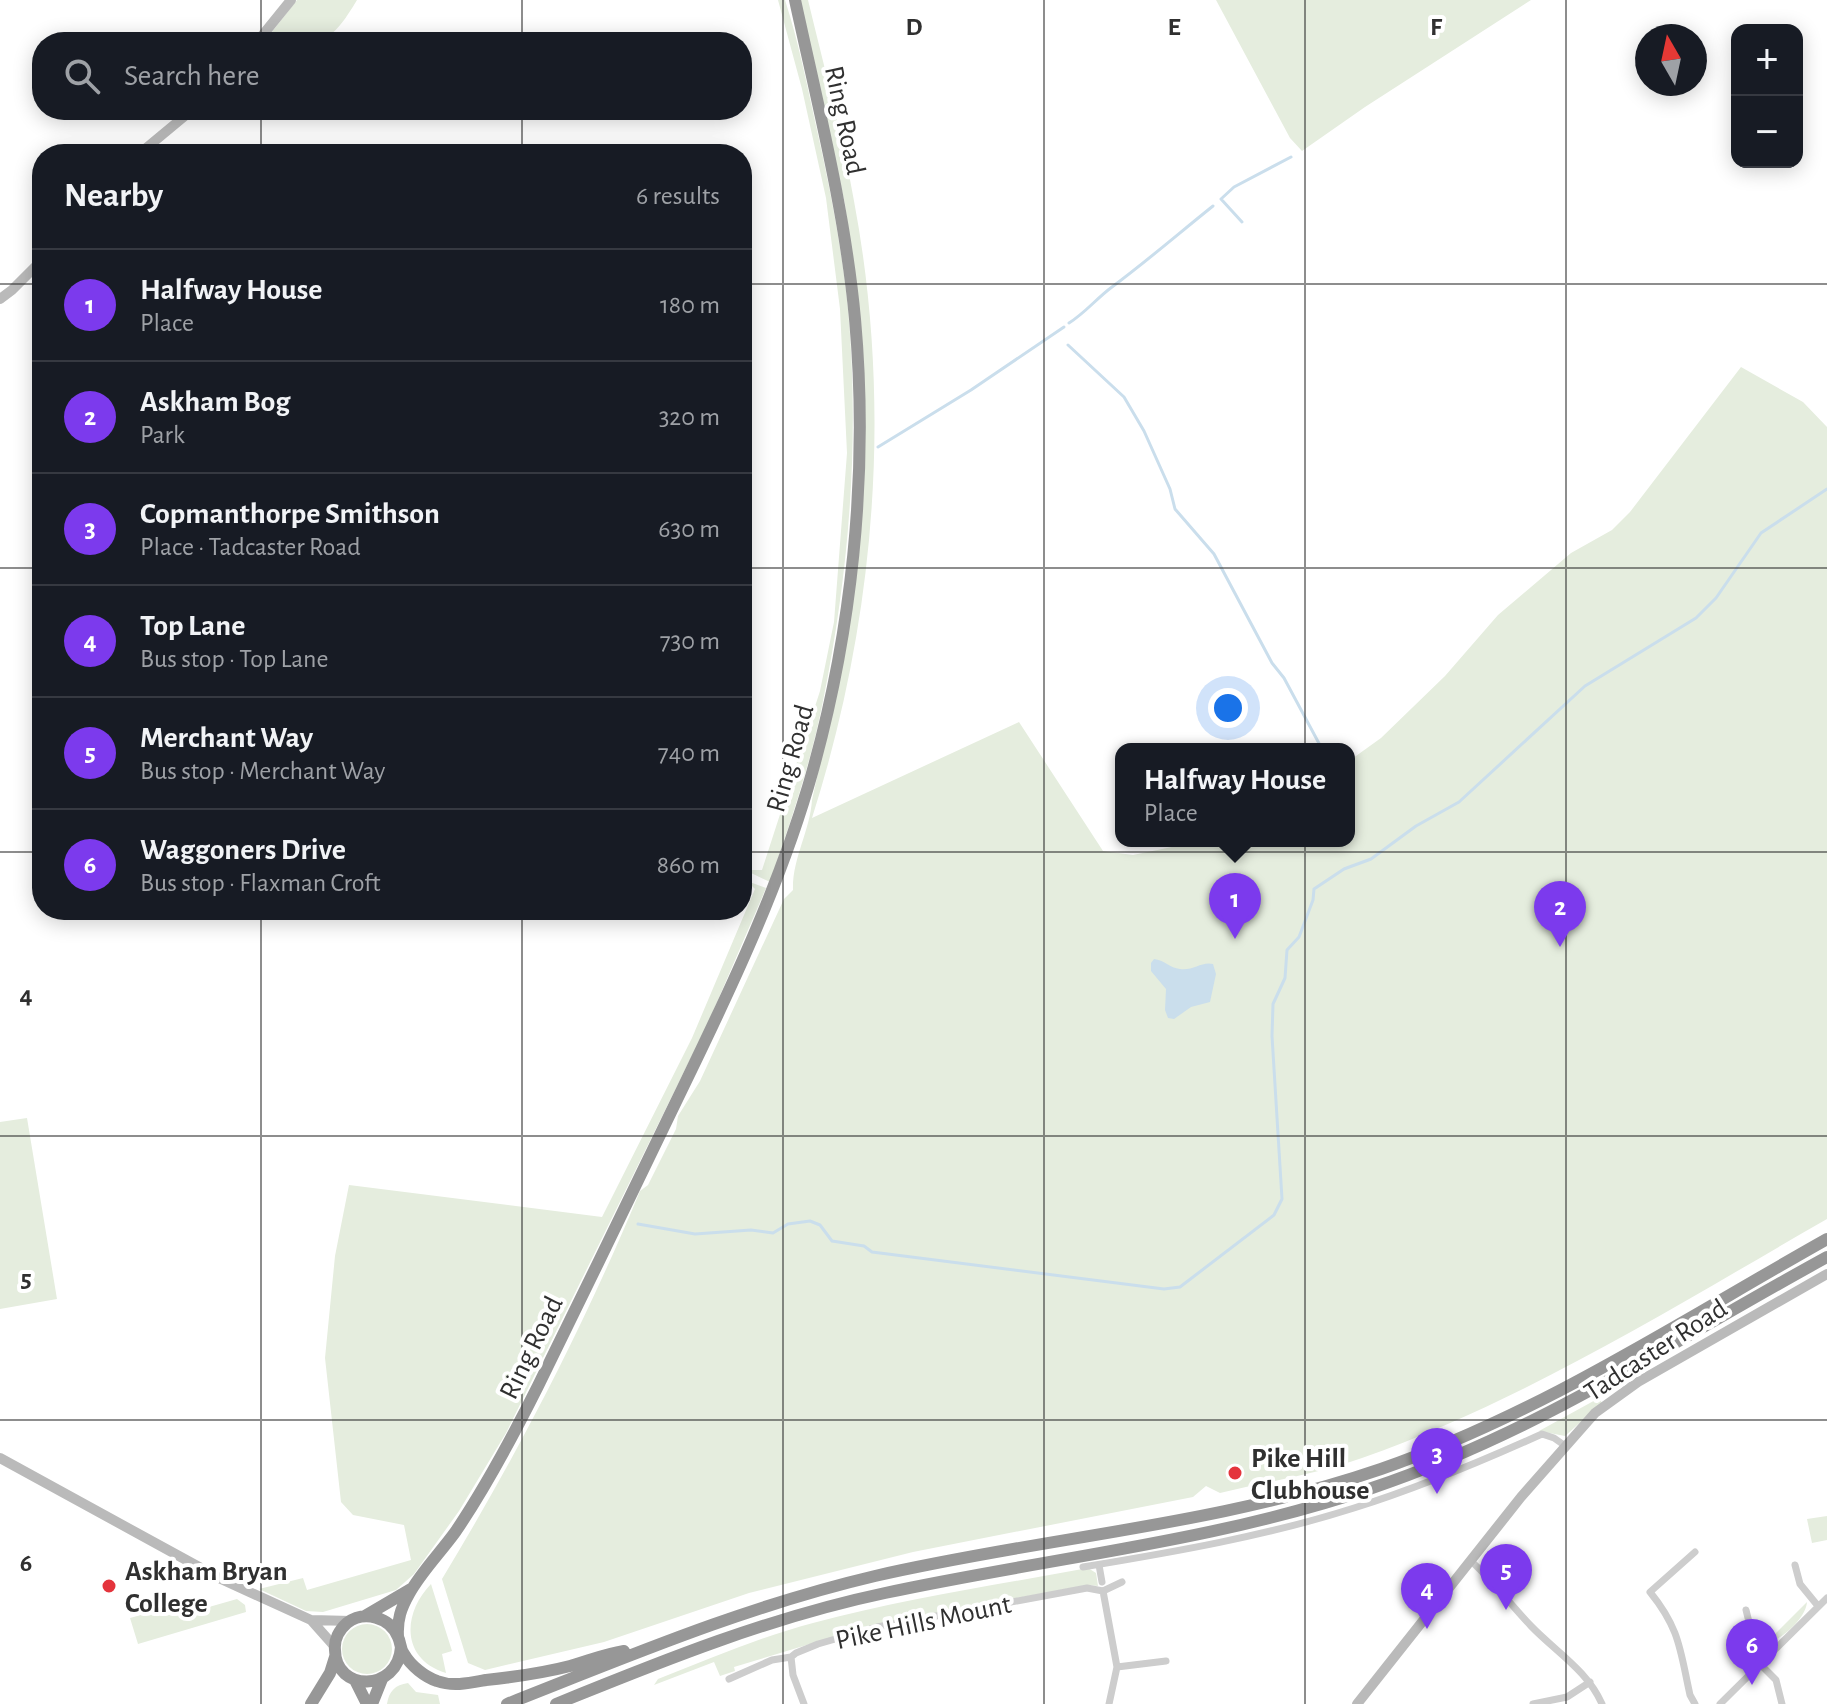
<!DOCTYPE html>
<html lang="en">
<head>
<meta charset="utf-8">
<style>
  :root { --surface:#171b24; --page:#242831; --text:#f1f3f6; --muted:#9ea1a6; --line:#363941; --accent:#7c3aed }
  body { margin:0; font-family:"Alegreya Sans",sans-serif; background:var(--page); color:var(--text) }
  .controls { position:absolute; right:24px; top:24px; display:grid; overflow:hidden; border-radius:16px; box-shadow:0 4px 20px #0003 }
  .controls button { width:72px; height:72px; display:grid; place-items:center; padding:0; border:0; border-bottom:2px solid var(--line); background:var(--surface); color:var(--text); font:40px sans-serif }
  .compass { position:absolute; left:1635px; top:24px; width:72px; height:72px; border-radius:50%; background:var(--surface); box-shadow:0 4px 20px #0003; rotate:351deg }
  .you { position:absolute; left:1228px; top:708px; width:28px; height:28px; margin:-20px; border:6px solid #fff; border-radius:50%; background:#1a73e8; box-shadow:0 0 0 12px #1a73e833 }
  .badge { display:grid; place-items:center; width:52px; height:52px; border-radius:50%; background:var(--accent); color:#fff; font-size:26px; font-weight:700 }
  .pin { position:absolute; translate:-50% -66px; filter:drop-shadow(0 2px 4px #0008) }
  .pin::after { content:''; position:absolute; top:42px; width:28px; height:24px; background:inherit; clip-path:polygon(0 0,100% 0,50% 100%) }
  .popup { position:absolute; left:1115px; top:743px; width:240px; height:104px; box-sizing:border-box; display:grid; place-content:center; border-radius:16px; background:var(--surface); filter:drop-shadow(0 2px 6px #0005); font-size:26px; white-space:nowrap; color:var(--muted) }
  .popup b { font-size:30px; color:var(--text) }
  .popup::after { content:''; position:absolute; left:50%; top:100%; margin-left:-16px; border:16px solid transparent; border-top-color:var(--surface) }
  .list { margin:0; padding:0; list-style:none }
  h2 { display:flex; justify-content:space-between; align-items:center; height:104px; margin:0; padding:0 32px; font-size:34px }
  h2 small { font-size:26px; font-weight:400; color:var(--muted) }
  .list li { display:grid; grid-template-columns:52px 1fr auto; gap:24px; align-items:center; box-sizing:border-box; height:112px; padding:0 32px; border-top:2px solid var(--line) }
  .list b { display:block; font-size:30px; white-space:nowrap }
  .list p { margin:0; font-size:26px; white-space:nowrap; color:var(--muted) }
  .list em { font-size:26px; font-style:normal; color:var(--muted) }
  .icon { flex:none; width:44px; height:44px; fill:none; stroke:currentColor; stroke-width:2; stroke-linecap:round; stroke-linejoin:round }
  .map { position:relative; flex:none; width:1827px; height:1704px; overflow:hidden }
  .search { position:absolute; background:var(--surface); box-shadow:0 4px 20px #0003; left:32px; top:32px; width:720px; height:88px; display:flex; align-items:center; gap:20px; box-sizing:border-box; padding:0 28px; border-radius:32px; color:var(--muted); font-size:30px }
  .panel { position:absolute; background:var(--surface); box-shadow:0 4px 20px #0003; left:32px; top:144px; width:720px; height:776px; border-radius:32px }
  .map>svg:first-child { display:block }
  .green { fill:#e5edde }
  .water { fill:#cadeec }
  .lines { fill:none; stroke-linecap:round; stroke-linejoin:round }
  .stream { stroke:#cadeec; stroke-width:3 }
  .street { stroke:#cdcdcd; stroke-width:7 }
  .secondary { stroke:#bababa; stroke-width:10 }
  .highway { stroke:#979797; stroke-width:12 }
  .grid { fill:none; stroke:#303030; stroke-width:2; stroke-opacity:0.55 }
  .poi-dot { fill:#e4343c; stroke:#fff; stroke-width:3 }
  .labels { text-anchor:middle; stroke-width:8; stroke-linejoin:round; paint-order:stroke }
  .street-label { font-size:28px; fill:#303030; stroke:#fff }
  .poi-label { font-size:28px; font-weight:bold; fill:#303030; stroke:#fff; text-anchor:start }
  .grid-label { font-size:26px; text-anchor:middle; font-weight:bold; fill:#303030; stroke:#fff; stroke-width:8; stroke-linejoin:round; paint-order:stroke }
</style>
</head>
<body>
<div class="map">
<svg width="1827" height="1704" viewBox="0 0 1827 1704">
  <rect width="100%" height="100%" fill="#fff"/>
  <!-- green -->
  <path class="green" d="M 297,0 L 357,0 C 326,52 319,42 264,42 Z
    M 778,0 L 785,0 C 799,43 807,86 817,130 C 830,188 842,249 848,309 C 860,440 849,573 823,701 C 811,763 790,823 770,882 L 749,872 L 750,870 L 762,870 L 820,691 L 834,622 L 847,453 L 840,309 L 826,198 L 802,89 Z
    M 800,0 L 808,0 C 824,67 842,133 854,201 C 893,408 875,620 812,818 L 1019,722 L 1103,851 L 1133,855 L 1201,841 L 1349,841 L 1349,761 L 1381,738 L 1445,676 L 1498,615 L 1571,553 L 1612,530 L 1630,512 L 1741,367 L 1803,402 L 1827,427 L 1827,1219 C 1677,1305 1526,1400 1362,1458 C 1316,1474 1267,1482 1220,1493 L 1206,1486 L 1193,1497 L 913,1552 L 749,1593 L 604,1642 L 485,1670 L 468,1663 L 442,1579 C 517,1455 584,1326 640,1191 L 648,1185 L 676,1129 L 678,1116 L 700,1081 L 784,899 L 793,890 C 792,859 810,831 812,800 L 848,637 L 859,312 L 845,204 Z
    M 1216,0 L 1531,0 L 1365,107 L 1302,151 L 1290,138 Z
    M 747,881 L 766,888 L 708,1023 L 506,1433 L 459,1511 L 414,1574 L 396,1590 L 323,1612 L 306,1611 L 259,1589 L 303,1578 L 307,1590 L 411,1560 L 404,1525 L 353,1515 L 341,1502 L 325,1358 L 335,1256 L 349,1185 L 602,1217 L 692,1038 L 755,889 Z
    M 27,1118 L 57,1299 L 0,1309 L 0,1122 Z
    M 1599,1398 L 1602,1403 L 1565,1436 L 1539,1431 Z
    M 1827,1516 L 1827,1540 L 1812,1543 L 1807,1519 Z
    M 1088,1568 L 1096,1573 L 1098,1586 L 1087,1585 L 873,1625 L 734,1667 L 735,1671 L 720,1676 L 714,1662 L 654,1685 L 658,1679 C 709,1659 760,1637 813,1623 C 903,1599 996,1585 1088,1568 Z
    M 431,1584 L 452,1651 L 442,1654 L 446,1673 C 401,1659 402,1614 431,1584 Z
    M 237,1599 L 245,1605 L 246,1612 L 138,1644 L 130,1618 L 173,1606 L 181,1615 Z
    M 1807,1602 C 1806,1618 1781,1641 1766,1643 Z
    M342 1649a25 25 0 1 1 50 0a25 25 0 1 1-50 0Z
    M 408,1683 L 416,1692 L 438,1695 L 440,1704 L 387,1704 C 389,1691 395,1685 408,1683 Z"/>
  <!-- water -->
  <path class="water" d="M 1154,959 C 1164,960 1170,968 1180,969 C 1193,971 1202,961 1213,964 L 1216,974 L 1210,1002 L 1191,1007 L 1174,1019 L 1168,1018 L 1165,1010 L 1166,989 L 1151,971 L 1151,963 Z"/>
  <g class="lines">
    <!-- stream -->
    <path class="stream" d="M 1242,222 L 1221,199 L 1234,187 L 1291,157
      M 1069,323 C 1085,313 1097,298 1112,287 C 1147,261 1178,234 1213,206
      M 1068,345 L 1124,397 L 1144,431 L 1170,489 L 1175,509 L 1214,554 L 1272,663 L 1284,678 L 1322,749
      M 878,447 L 971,390 L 1064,327
      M 638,1224 L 695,1234 L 751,1230 L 773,1233 L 788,1224 L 810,1221 L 820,1225 L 832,1241 L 864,1246 L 872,1252 L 1164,1289 L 1180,1287 L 1274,1215 L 1282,1199 L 1272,1036 L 1273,1004 L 1285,978 L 1287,950 L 1299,937 L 1313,900 L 1314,889 L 1344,869 L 1371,859 L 1416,826 L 1459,802 L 1585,686 L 1696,618 L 1716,598 L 1761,533 L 1827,489"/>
    <!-- street -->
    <path class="street" d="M 1472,1562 C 1494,1582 1511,1605 1531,1626 C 1556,1652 1587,1670 1602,1704
      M 1099,1565 L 1102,1582
      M 1795,1565 L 1800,1584 L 1818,1606
      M 1083,1567 C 1174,1552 1266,1536 1354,1508 C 1418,1488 1480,1462 1542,1434 L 1554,1438 L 1564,1445
      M 1103,1591 L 1117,1667 L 1109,1704
      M 1746,1610 L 1752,1634 L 1769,1654
      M 791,1657 L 793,1675 L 804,1704
      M 1760,1664 L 1776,1680 L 1782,1704
      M 1117,1667 L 1166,1661
      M 729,1679 L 772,1660 L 791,1657 L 796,1653 L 818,1644 L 877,1627 L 1087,1588 L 1103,1591 L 1122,1582
      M 1533,1704 L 1567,1697 L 1590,1682
      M 1695,1704 L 1690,1695 C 1680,1650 1680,1629 1650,1592 L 1695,1552
      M 1720,1704 L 1827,1598"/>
    <!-- secondary -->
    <path class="secondary" d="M 257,42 L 291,0
      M 139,154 L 192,110
      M 0,299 L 12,290 L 42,260
      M 0,1458 L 221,1579 L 311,1620 L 335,1647
      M 311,1620 L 351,1621
      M 1357,1704 L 1521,1497 L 1595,1413 L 1638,1382 L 1827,1274"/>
    <!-- highway -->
    <path class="highway" d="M 365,1616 L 411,1589
      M 398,1636 C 397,1620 401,1608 409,1594 C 421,1572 441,1552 456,1531 C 487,1485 513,1436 538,1386 C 588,1284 638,1181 687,1079 C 733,984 778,888 808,787 C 852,637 869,475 855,319 C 845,211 818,106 795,0
      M 401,1647 C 398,1693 335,1692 335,1650 C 334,1640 339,1630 347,1623 C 364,1610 390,1617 398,1637 C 401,1643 400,1649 404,1654 C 411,1666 425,1677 437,1681 C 453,1687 470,1683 486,1680 C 514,1677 543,1673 570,1666 C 588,1661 605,1654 624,1651
      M 355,1680 L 367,1704
      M 311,1704 L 330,1673 L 335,1657
      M 372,1704 L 382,1679
      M 507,1704 C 629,1656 747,1606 875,1576 C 1044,1537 1215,1526 1381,1469 C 1540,1414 1681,1321 1827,1239
      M 556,1704 C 664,1660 771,1617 885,1593 C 1047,1558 1214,1542 1372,1488 C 1538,1432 1675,1340 1827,1257"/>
  </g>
  <!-- grid -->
  <path class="grid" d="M 261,0 L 261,42M 522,0 L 522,42M 783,0 L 783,1704M 1044,0 L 1044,1704M 1305,0 L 1305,1704M 1566,0 L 1566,1704M 261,110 L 261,154M 522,110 L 522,154M 0,284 L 42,284M 742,284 L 1827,284M 0,568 L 42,568M 742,568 L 1827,568M 0,852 L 42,852M 742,852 L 1827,852M 261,910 L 261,1704M 522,910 L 522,1704M 0,1136 L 1827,1136M 0,1420 L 1827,1420"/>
  <!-- markers -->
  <g class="poi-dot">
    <circle cx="1235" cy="1473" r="8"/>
    <circle cx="109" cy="1586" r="8"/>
  </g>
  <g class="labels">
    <!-- street labels -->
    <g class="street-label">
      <text transform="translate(846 120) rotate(78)" y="10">Ring Road</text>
      <text transform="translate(789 758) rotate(-74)" y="10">Ring Road</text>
      <text transform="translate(530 1347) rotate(-64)" y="10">Ring Road</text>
      <text transform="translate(1655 1349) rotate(-33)" y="10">Tadcaster Road</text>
      <text transform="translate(923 1621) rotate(-12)" y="10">Pike Hills Mount</text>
    </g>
    <!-- poi labels -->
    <g class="poi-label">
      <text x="1251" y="1467">Pike Hill<tspan x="1251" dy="32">Clubhouse</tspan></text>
      <text x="125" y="1580">Askham Bryan<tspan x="125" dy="32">College</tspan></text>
    </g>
  </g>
  <g class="grid-label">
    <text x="914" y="35">D</text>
    <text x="1174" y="35">E</text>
    <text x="1436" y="35">F</text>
    <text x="26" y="1003">4</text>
    <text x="26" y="1287">5</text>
    <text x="26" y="1571">6</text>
  </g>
</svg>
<div class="controls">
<button>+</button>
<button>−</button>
</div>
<svg class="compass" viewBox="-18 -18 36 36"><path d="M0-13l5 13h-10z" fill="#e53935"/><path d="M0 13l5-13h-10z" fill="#9ea1a6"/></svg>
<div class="you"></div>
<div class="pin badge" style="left:1235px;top:939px">1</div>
<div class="popup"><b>Halfway House</b>Place</div>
<div class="pin badge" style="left:1560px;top:947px">2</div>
<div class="pin badge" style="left:1437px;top:1494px">3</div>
<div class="pin badge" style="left:1427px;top:1629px">4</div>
<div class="pin badge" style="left:1506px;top:1610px">5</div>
<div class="pin badge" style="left:1752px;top:1685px">6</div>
<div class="search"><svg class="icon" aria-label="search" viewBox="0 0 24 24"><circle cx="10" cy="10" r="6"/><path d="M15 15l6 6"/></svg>Search here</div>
<section class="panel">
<h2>Nearby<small>6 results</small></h2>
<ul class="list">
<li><span class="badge">1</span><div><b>Halfway House</b><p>Place</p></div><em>180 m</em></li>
<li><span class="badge">2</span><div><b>Askham Bog</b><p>Park</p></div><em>320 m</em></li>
<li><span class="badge">3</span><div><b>Copmanthorpe Smithson</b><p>Place · Tadcaster Road</p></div><em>630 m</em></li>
<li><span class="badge">4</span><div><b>Top Lane</b><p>Bus stop · Top Lane</p></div><em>730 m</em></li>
<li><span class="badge">5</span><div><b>Merchant Way</b><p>Bus stop · Merchant Way</p></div><em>740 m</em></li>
<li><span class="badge">6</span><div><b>Waggoners Drive</b><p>Bus stop · Flaxman Croft</p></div><em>860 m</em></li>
</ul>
</section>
</div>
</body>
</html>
